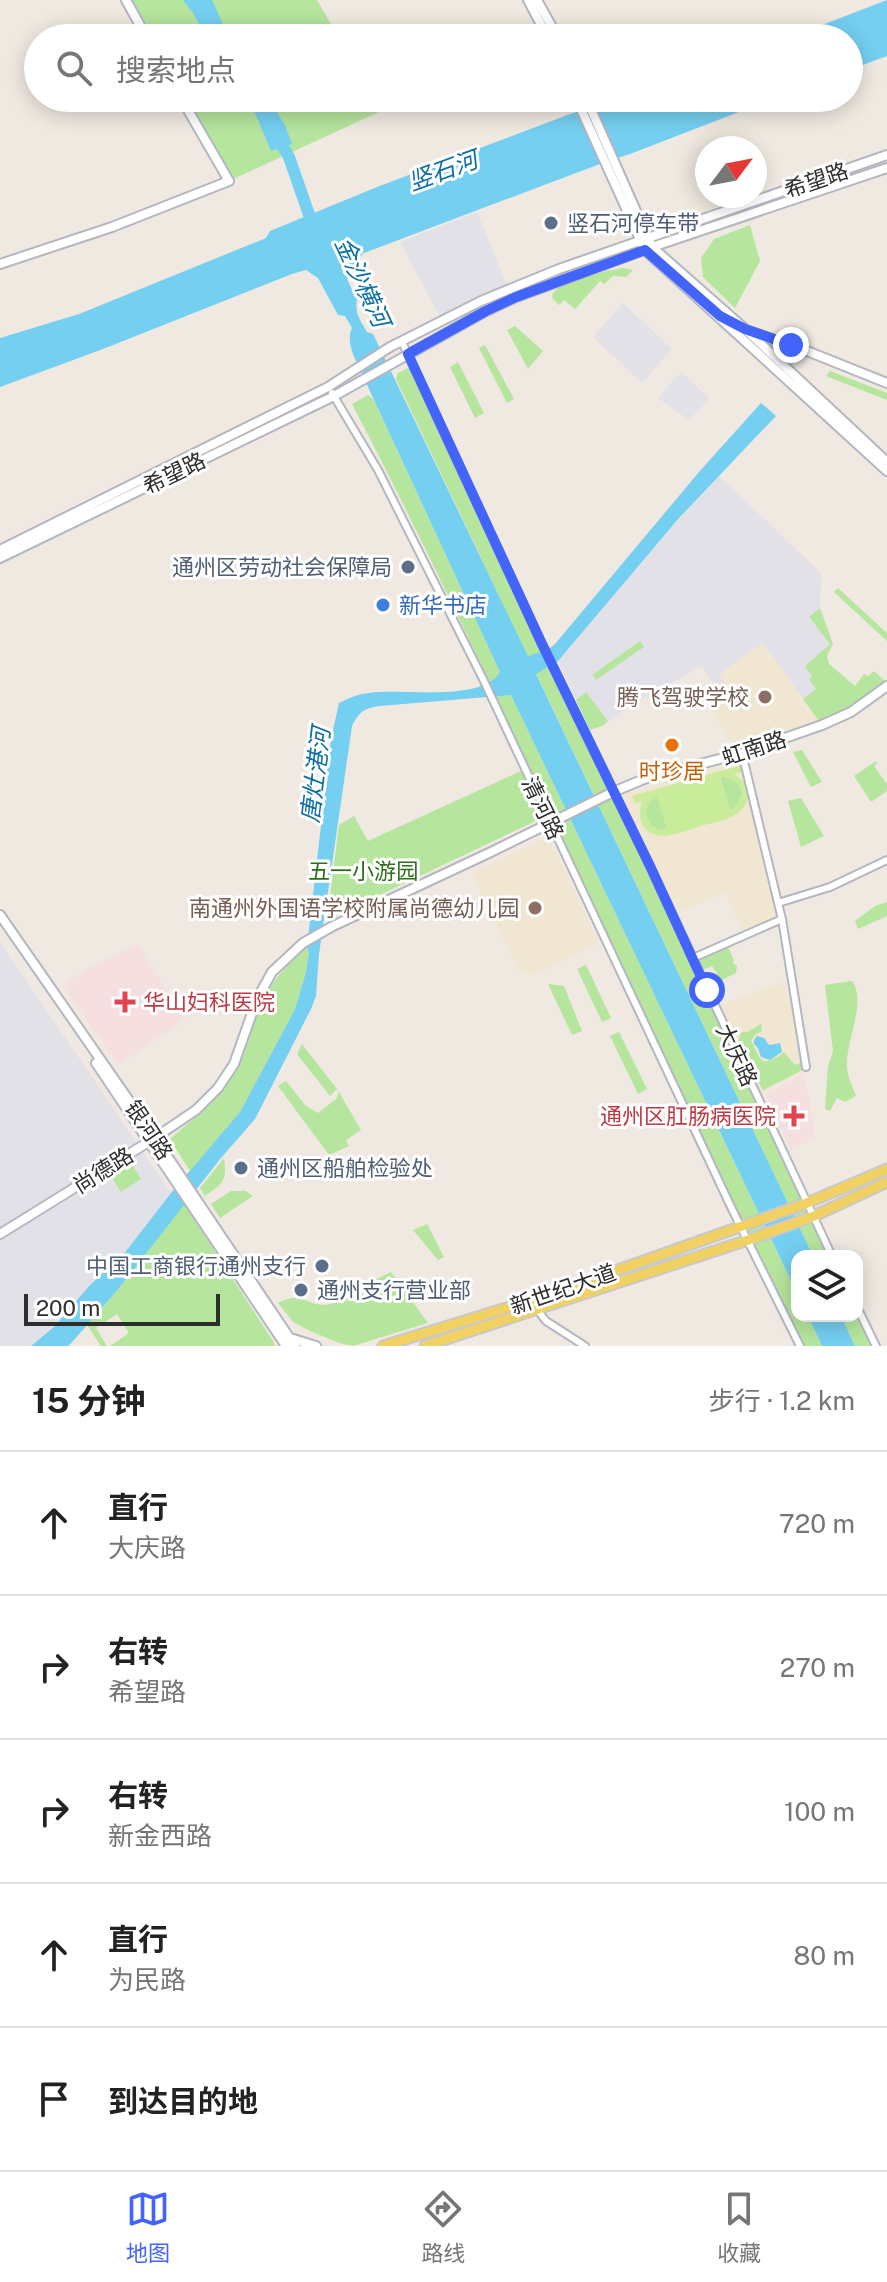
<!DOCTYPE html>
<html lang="zh">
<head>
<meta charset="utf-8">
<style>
  :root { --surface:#fff; --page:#f2f2f2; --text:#222; --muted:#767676; --line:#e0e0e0; --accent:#4264fb }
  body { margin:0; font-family:"Public Sans","Noto Sans SC",sans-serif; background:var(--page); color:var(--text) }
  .controls { position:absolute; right:24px; bottom:24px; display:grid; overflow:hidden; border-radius:16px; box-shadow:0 4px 20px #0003 }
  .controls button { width:72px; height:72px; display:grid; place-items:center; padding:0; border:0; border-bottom:2px solid var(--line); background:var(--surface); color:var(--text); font:40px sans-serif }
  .compass { position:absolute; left:695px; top:136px; width:72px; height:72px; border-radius:50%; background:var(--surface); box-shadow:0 4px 20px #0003; rotate:58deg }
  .scale { position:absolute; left:24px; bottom:20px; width:196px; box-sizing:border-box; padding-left:8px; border:4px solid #2e2e2e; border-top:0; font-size:22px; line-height:28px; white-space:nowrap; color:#2e2e2e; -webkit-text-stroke:6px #fff; paint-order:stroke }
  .stop { position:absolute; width:24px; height:24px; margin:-18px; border:6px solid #4264fb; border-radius:50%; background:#fff }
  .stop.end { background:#4264fb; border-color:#fff; box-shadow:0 2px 8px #0008 }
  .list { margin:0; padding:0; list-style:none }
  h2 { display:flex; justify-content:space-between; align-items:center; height:104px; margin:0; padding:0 32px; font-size:34px }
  h2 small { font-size:26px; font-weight:400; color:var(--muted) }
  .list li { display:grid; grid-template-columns:52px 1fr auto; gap:24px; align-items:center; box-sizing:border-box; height:144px; padding:0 32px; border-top:2px solid var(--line) }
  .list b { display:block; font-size:30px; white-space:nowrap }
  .list p { margin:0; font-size:26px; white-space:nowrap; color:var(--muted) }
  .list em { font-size:26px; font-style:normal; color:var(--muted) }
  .icon { flex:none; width:44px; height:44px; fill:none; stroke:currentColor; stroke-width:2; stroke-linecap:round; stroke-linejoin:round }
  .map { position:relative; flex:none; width:887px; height:1346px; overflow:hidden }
  .search { position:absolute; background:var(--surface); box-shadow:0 4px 20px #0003; left:24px; right:24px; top:24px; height:88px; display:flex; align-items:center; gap:20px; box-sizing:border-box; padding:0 28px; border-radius:44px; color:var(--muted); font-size:30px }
  .sheet { height:824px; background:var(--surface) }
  nav { display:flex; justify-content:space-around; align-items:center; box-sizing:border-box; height:112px; border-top:2px solid var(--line); background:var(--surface); font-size:22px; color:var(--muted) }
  nav a { display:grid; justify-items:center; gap:4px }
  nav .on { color:var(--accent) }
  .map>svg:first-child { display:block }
  .industrial { fill:#e3e1e8 }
  .education { fill:#f0e6d1 }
  .medical { fill:#f5dfe0 }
  .green { fill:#b6e59e }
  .pitch { fill:#c9ec9a; fill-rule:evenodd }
  .water { fill:#75cff0 }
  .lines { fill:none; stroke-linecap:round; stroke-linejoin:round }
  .river { stroke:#75cff0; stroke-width:12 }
  .street-casing { stroke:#b4b7c1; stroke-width:10 }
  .secondary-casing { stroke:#b4b7c1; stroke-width:12 }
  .primary-casing { stroke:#c9c9c9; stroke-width:13 }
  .street { stroke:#fff; stroke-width:6 }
  .secondary { stroke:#fff; stroke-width:8 }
  .primary { stroke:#f2d163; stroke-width:9 }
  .route { stroke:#4264fb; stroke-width:10 }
  .service-dot { fill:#5c6f8a; stroke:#fff; stroke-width:3 }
  .shop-dot { fill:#3f7fe0; stroke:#fff; stroke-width:3 }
  .education-dot { fill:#8d6e63; stroke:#fff; stroke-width:3 }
  .food-dot { fill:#e8710a; stroke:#fff; stroke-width:3 }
  .health-dot { fill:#e0444e; stroke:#fff; stroke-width:3 }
  .labels { text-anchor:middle; stroke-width:6; stroke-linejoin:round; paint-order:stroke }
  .street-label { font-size:22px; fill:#2e2e2e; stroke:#fff }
  .service-label { font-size:22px; fill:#4e5e75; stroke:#fff; text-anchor:start }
  .shop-label { font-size:22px; fill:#366cbe; stroke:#fff; text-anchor:start }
  .education-label { font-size:22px; fill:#785e54; stroke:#fff; text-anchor:end }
  .food-label { font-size:22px; fill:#c56008; stroke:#fff }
  .park-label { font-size:22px; fill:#2c6e1b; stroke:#fff }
  .health-label { font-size:22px; fill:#be3a42; stroke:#fff; text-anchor:start }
  .water-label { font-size:24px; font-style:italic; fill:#0d6fa3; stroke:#fff }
</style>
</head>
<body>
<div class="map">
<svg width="887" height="1346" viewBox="0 0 887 1346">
  <rect width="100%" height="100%" fill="#efe9e1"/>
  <!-- industrial -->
  <path class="industrial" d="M 477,212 L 507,286 L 440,317 L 400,242 Z
    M 623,303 L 672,349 L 642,383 L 593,337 Z
    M 681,372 L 710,399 L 689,420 L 658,398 Z
    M 718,475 L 821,573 L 820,608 L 809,617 L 830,644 L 805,666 L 813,677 L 816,689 L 803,699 L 763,643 L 732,695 L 710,708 L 704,695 L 715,687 L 702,666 L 637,702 L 604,725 L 590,730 L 558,661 L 616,590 Z
    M 0,942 L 171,1193 L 123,1255 L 89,1286 L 55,1326 L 31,1346 L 0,1346 Z"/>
  <!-- education -->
  <path class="education" d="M 763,643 L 819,721 L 738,752 L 710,708 L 732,695 L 719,674 Z
    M 744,759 L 782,919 L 744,936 L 726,892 L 673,915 L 620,795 Z
    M 548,837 L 599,943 L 532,975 L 524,973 L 517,968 L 472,872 Z
    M 783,982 L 795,1015 L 804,1071 L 757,1096 L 716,1007 Z"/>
  <!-- medical -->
  <path class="medical" d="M 138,944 L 185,1019 L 118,1065 L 63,985 L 92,966 Z
    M 804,1073 L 816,1138 L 790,1149 L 765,1094 Z"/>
  <!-- green -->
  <path class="green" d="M 126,0 L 317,0 L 339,38 L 147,38 Z
    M 182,98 L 374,98 L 381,111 L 229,181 Z
    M 750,225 L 760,261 L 735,308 L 703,277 L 701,258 L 714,239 Z
    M 624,268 L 633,270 L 626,277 L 613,276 L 604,284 L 600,281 L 575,309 L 564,300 L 559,305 L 553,299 L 552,295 C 561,278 605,271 624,268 Z
    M 515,326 L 543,351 L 528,369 L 507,330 Z
    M 485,345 L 514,399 L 507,403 L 479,348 Z
    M 458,362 L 484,413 L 475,418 L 450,367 Z
    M 410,367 L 538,645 L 729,1037 L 832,1256 L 813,1256 L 396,379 L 398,373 Z
    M 830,371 L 887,393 L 887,400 L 826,376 Z
    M 368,395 L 374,400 L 500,672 L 797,1293 L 797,1316 L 808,1316 L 822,1346 L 800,1346 C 645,1035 513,712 352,404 Z
    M 838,588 L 887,633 L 887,641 L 834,592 Z
    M 820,608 L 833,644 L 827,656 L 829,664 L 855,686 L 864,674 L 868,676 L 874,671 L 886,682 L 847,709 L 819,721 L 803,699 L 816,689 L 809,679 L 812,677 L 805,666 L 830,644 L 809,617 Z
    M 640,641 L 644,647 L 596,680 L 592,675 Z
    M 586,692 L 608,721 L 604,725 L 590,730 L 576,700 Z
    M 802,750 L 822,782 L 811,787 L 793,752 Z
    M 876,761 L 877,763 L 874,766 L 887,784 L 887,791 L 871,802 L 854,776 Z
    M 521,771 L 544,817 L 327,920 L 339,825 L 354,816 L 368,841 Z
    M 724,776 L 737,782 L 743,793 L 737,805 L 730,811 L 720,777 Z
    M 657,796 L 667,829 L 661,830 L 651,826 L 645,814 L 649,803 Z
    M 801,798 L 824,836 L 801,847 L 788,801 Z
    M 887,902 L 887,916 L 858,929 L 855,921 L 875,906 Z
    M 727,945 L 734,960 L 733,963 L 737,966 L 736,973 L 720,981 L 717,979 L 717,973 L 712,966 L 703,970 L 697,958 Z
    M 307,947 L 309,953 L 306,972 L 295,1009 L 240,1112 L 190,1171 L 170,1139 C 193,1118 214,1106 231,1079 C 249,1051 253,1016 270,988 C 279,972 294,959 307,947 Z
    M 586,965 L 611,1018 L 602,1022 L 577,969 Z
    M 852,981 C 867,1001 846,1041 847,1065 C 847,1075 852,1086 856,1096 L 845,1102 L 837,1098 L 830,1111 L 825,1109 L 828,1067 L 833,1051 L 825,985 Z
    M 548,984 L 564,986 L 582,1031 L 572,1035 Z
    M 761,1024 L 762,1031 L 755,1035 L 751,1040 L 759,1057 L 764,1062 L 778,1057 L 784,1052 L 795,1065 L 800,1063 L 802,1065 L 802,1070 L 797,1073 L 763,1090 L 738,1042 L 741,1032 L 747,1032 Z
    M 619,1032 L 647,1089 L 638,1094 L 610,1036 Z
    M 302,1044 L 337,1089 L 330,1096 L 297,1054 Z
    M 286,1081 L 306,1106 L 318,1113 L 336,1099 L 339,1092 L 361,1130 L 346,1140 L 349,1146 L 329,1155 L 278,1086 Z
    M 224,1158 C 227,1181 224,1183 205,1196 L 200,1188 Z
    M 131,1163 L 141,1179 L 121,1192 L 110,1175 Z
    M 231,1191 L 246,1191 L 253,1196 L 220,1218 L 211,1204 Z
    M 184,1204 L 273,1341 L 275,1346 L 110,1346 L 129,1333 L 117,1314 L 96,1328 L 107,1346 L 101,1346 L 87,1325 L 115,1293 Z
    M 427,1224 L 444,1257 L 438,1260 L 413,1230 Z
    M 391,1272 L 428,1323 L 353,1346 L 339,1343 L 308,1330 L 293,1322 L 278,1303 C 302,1291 303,1304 324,1305 C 335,1305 346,1294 356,1290 L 363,1294 L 372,1292 L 377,1287 L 377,1279 Z
    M 857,1307 L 876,1346 L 855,1346 L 841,1316 L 857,1316 Z"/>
  <!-- pitch -->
  <path class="pitch" d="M 742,765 L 743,771 L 735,774 L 747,785 C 749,795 749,802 742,809 C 731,820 715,822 701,826 C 691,829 681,833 670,835 C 647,840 635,822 642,801 L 635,803 L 632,796 ZM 724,776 L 737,782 L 743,793 L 737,805 L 730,810 L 720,778 ZM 657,796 L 667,829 L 666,830 L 661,830 L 651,826 L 645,814 L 649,803 Z"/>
  <!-- water -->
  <path class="water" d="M 183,0 L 212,0 L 229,38 L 207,38 L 193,13 Z
    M 887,0 L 887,56 L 849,70 L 849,38 L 788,38 Z
    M 244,98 L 268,98 L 285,125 L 292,144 L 271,151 L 255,113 Z
    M 624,98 L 775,98 L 630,154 L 605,162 L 364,253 L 358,258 L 360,269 L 365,280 L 360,283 L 353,276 L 347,279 L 357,300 C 354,312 361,322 367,332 L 373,334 L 528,656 L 549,649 L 555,644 L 699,472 L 761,403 L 776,416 L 679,518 L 558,661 L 536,674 L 813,1256 L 797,1256 L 797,1293 L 511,695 L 380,706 C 364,708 359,712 352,726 L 319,954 L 316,996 L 311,1009 L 255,1119 L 221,1158 L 115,1293 L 74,1340 L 68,1346 L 31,1346 L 55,1326 L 89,1286 L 123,1255 L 171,1193 L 240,1112 L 295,1009 L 306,972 L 309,953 L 307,947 L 331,739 L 339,703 C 349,698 358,694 369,693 C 401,688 481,703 500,672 L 362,374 C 356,360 345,343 352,328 L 345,316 L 338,315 L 318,278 L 306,270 L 292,274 L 103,349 L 0,387 L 0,338 L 79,314 L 266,238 L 270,231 L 377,187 L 570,114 Z
    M 757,1036 L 764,1038 L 769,1045 L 780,1043 L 782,1052 L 770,1060 L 761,1057 L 758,1048 L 754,1044 L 754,1040 Z
    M 808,1316 L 841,1316 L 855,1346 L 822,1346 Z"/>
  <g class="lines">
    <!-- river -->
    <path class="river" d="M 276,135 L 289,157 L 314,229"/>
    <!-- street casing -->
    <g class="street-casing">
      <path id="street" d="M 402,342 L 542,644 L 650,866 L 832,1256
        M 332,393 L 378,470 L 483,679 L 731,1207 L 800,1346
        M 742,753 L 778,903
        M 782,919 L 806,1067
        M 693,958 L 782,919 L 778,903 L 830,887 L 887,860
        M 535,1307 L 546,1321 L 585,1346
        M 857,1307 L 876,1346"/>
    </g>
    <!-- secondary casing -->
    <g class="secondary-casing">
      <path id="secondary" d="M 126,0 L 147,38
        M 528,0 L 548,38
        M 537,0 L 558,38
        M 576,98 L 645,250 L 887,471
        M 586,98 L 652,247 L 745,329 L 887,462
        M 0,264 L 112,227 L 229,181 L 181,98
        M 749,331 L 807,351 L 887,383
        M 0,550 L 328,387 L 390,347 L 481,301 L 559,269 L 887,155
        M 0,558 L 334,396 L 486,311 L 516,297 L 652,247 L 887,168
        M 0,915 L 155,1138 L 295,1346
        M 96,1063 L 286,1346
        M 0,1234 L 150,1141 L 196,1110 L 218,1088 L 234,1064 L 257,999 L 272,972 L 303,943 L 333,926 L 491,852 L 613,792 L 644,779 L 742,753 L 822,725 L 851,712 L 887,686
        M 290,1338 L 316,1346"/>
    </g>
    <!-- primary casing -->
    <g class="primary-casing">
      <path id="primary" d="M 383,1346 L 532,1300 L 635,1264 L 807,1203 L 887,1169
        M 425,1346 L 748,1240 L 814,1216 L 887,1182"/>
    </g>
    <!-- street -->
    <use href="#street" class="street"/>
    <!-- secondary -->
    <use href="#secondary" class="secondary"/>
    <!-- primary -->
    <use href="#primary" class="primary"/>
  </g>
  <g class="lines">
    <!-- route -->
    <path class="route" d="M 707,990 L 650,866 L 542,644 L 408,354 L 486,311 L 516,297 L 645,250 L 720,316 L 745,329 L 791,345"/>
  </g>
  <!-- markers -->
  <g class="service-dot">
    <circle cx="551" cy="223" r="8"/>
    <circle cx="408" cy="567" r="8"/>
    <circle cx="241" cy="1168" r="8"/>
    <circle cx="322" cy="1266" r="8"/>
    <circle cx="301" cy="1290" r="8"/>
  </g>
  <circle class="shop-dot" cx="383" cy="605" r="8"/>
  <g class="education-dot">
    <circle cx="765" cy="697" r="8"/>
    <circle cx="535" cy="908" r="8"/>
  </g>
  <circle class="food-dot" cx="672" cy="745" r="8"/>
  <g class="health-dot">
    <path d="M121 990h8v8h8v8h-8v8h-8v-8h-8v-8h8z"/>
    <path d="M790 1104h8v8h8v8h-8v8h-8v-8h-8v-8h8z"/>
  </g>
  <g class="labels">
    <!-- street labels -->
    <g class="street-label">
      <text transform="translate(816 180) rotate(-19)" y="8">希望路</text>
      <text transform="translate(174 473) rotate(-26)" y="8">希望路</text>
      <text transform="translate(754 748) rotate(-18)" y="8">虹南路</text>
      <text transform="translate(543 808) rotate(64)" y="8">清河路</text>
      <text transform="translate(737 1055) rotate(65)" y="8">大庆路</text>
      <text transform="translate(149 1130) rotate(56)" y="8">银河路</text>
      <text transform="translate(103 1170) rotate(-32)" y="8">尚德路</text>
      <text transform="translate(563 1289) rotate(-19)" y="8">新世纪大道</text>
    </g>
    <!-- service labels -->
    <g class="service-label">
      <text x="567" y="231">竖石河停车带</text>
      <text x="392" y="575" text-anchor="end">通州区劳动社会保障局</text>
      <text x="257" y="1176">通州区船舶检验处</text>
      <text x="306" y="1274" text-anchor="end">中国工商银行通州支行</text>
      <text x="317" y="1298">通州支行营业部</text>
    </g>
    <!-- shop labels -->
    <g class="shop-label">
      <text x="399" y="613">新华书店</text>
    </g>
    <!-- education labels -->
    <g class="education-label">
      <text x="749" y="705">腾飞驾驶学校</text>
      <text x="519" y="916">南通州外国语学校附属尚德幼儿园</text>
    </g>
    <!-- food labels -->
    <g class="food-label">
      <text x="672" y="779">时珍居</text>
    </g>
    <!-- park labels -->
    <g class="park-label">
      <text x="363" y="879">五一小游园</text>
    </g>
    <!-- health labels -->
    <g class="health-label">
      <text x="143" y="1010">华山妇科医院</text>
      <text x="776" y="1124" text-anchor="end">通州区肛肠病医院</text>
    </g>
    <!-- water labels -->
    <g class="water-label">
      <text transform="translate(443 171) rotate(-20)" y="8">竖石河</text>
      <text transform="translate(362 282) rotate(65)" y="8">金沙横河</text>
      <text transform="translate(316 775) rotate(-83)" y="8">唐灶港河</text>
    </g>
  </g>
</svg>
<div class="controls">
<button><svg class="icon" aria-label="layers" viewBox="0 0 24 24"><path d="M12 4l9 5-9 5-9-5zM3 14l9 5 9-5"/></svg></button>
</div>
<svg class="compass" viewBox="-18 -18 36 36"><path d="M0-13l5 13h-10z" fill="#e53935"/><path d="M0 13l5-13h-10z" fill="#767676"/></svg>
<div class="scale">200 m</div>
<div class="stop" style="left:707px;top:990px"></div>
<div class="stop end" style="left:791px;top:345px"></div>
<div class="search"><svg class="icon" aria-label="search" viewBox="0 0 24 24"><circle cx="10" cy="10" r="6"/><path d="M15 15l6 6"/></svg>搜索地点</div>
</div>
<section class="sheet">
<h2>15 分钟<small>步行 · 1.2 km</small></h2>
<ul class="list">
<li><svg class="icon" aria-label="ahead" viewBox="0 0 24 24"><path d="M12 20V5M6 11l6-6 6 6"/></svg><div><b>直行</b><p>大庆路</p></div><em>720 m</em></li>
<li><svg class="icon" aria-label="right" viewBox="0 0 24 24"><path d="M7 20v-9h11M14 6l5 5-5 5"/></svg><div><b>右转</b><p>希望路</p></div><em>270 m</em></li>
<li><svg class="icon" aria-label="right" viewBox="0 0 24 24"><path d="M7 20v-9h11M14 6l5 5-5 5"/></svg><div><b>右转</b><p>新金西路</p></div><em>100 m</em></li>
<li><svg class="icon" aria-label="ahead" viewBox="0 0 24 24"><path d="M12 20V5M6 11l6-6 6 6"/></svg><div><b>直行</b><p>为民路</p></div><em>80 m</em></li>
<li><svg class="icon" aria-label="arrive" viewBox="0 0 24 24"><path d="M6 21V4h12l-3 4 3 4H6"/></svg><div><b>到达目的地</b></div></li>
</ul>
</section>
<nav>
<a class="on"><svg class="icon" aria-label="map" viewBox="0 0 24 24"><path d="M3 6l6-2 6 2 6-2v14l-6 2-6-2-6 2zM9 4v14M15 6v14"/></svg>地图</a>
<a><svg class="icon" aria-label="directions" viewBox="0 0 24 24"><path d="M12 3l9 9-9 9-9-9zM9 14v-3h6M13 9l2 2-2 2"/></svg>路线</a>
<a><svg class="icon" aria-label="saved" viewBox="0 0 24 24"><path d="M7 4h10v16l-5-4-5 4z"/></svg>收藏</a>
</nav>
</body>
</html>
